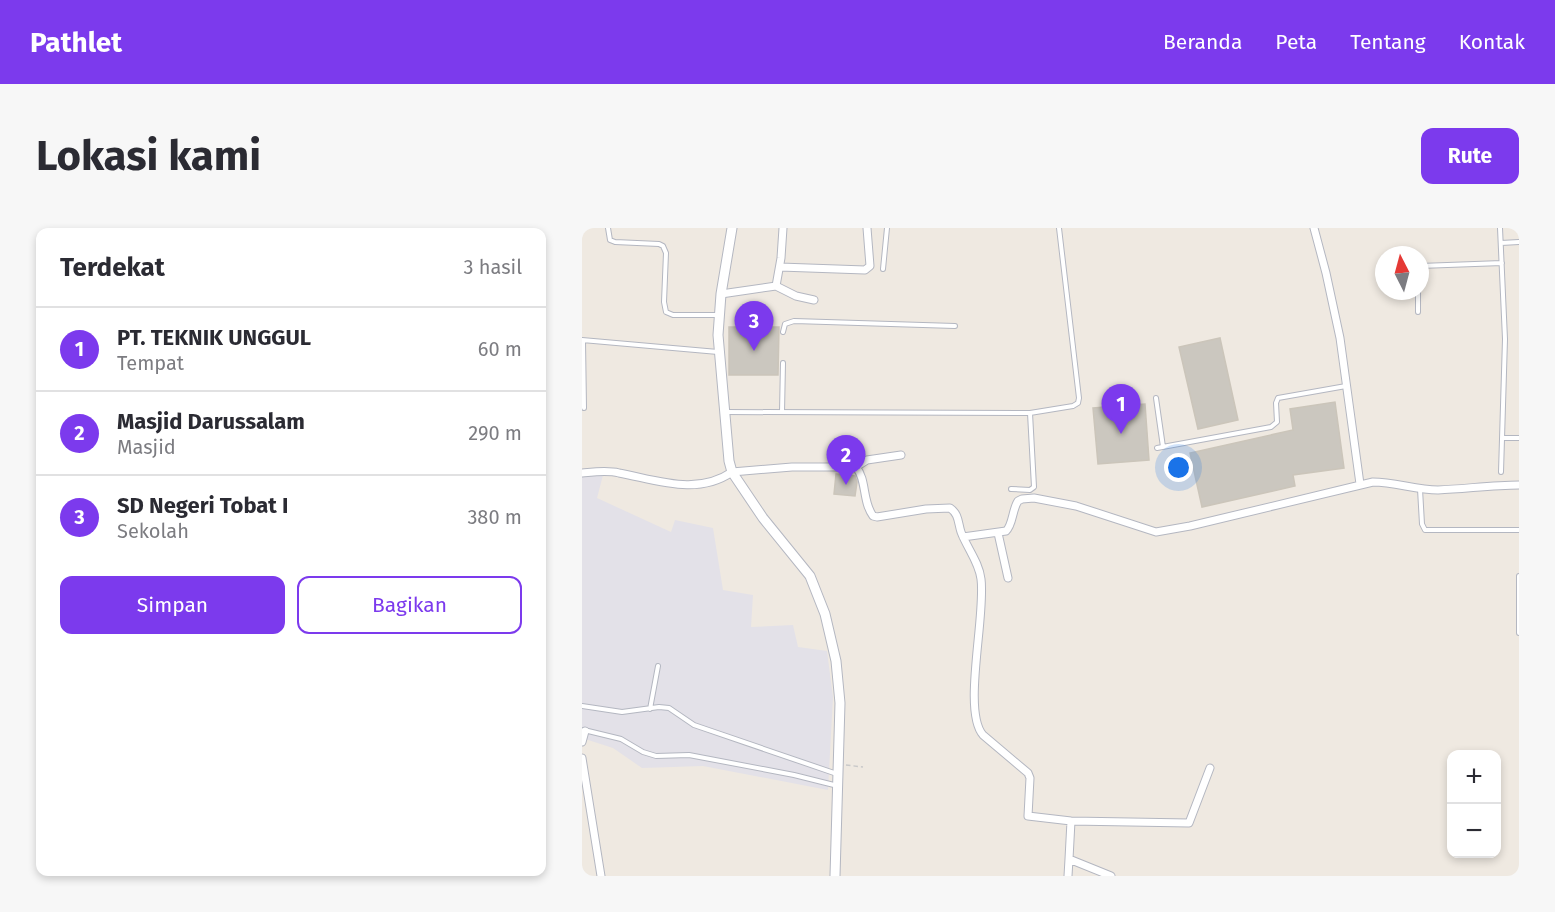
<!DOCTYPE html>
<html lang="id">
<head>
<meta charset="utf-8">
<style>
  :root { --surface:#fff; --page:#f7f7f7; --text:#2b2b33; --muted:#7c7c81; --line:#e1e1e2; --accent:#7c3aed }
  body { margin:0; font-family:"Fira Sans",sans-serif; background:var(--page); color:var(--text) }
  .controls { position:absolute; right:18px; bottom:18px; display:grid; overflow:hidden; border-radius:12px; box-shadow:0 3px 9px #0003 }
  .controls button { width:54px; height:54px; display:grid; place-items:center; padding:0; border:0; border-bottom:2px solid var(--line); background:var(--surface); color:var(--text); font:30px sans-serif }
  .compass { position:absolute; left:793px; top:18px; width:54px; height:54px; border-radius:50%; background:var(--surface); box-shadow:0 3px 9px #0003; rotate:354deg }
  .you { position:absolute; left:597px; top:240px; width:21px; height:21px; margin:-15px; border:4px solid #fff; border-radius:50%; background:#1a73e8; box-shadow:0 0 0 9px #1a73e833 }
  .badge { display:grid; place-items:center; width:39px; height:39px; border-radius:50%; background:var(--accent); color:#fff; font-size:20px; font-weight:700 }
  .pin { position:absolute; translate:-50% -50px; filter:drop-shadow(0 2px 3px #0008) }
  .pin::after { content:''; position:absolute; top:32px; width:21px; height:18px; background:inherit; clip-path:polygon(0 0,100% 0,50% 100%) }
  .list { margin:0; padding:0; list-style:none }
  h2 { display:flex; justify-content:space-between; align-items:center; height:78px; margin:0; padding:0 24px; font-size:26px }
  h2 small { font-size:20px; font-weight:400; color:var(--muted) }
  .list li { display:grid; grid-template-columns:39px 1fr auto; gap:18px; align-items:center; box-sizing:border-box; height:84px; padding:0 24px; border-top:2px solid var(--line) }
  .list b { display:block; font-size:22px; white-space:nowrap }
  .list p { margin:0; font-size:20px; white-space:nowrap; color:var(--muted) }
  .list em { font-size:20px; font-style:normal; color:var(--muted) }
  .actions { display:flex; gap:12px; padding:18px 24px }
  .actions a { flex:1; padding:14px 0; border:2px solid var(--accent); border-radius:12px; text-align:center; font-size:21px; color:var(--accent) }
  .actions .main { background:var(--accent); color:#fff }
  .map { position:relative; flex:none; width:937px; height:648px; overflow:hidden; border-radius:12px }
  header { display:flex; align-items:center; gap:36px; box-sizing:border-box; height:84px; padding:0 30px; background:var(--accent); color:#fff }
  header strong { font-size:28px }
  nav { display:flex; gap:33px; margin-inline-start:auto; font-size:21px }
  .intro { display:flex; align-items:center; justify-content:space-between; box-sizing:border-box; height:144px; padding:0 36px }
  h1 { margin:0; font-size:42px }
  .button { padding:15px 27px; border-radius:12px; background:var(--accent); color:#fff; font-size:21px; font-weight:700 }
  main { display:flex; gap:36px; padding:0 36px }
  aside { flex:1; background:var(--surface); border-radius:12px; box-shadow:0 3px 9px #0003 }
  .map>svg:first-child { display:block }
  .industrial { fill:#e3e1e8 }
  .building { fill:#cbc7bf; stroke:#cbc5ba; stroke-width:1.5 }
  .lines { fill:none; stroke-linecap:round; stroke-linejoin:round }
  .service-casing { stroke:#b4b7c1; stroke-width:6 }
  .minor-casing { stroke:#b4b7c1; stroke-width:9 }
  .secondary-casing { stroke:#b4b7c1; stroke-width:11 }
  .path { stroke:#c9c9c9; stroke-width:1.5; stroke-dasharray:4.5 3; stroke-linecap:butt }
  .service { stroke:#fff; stroke-width:4 }
  .minor { stroke:#fff; stroke-width:7 }
  .secondary { stroke:#fff; stroke-width:9 }
</style>
</head>
<body>
<header>
<strong>Pathlet</strong>
<nav><a>Beranda</a><a>Peta</a><a>Tentang</a><a>Kontak</a></nav>
</header>
<div class="intro"><h1>Lokasi kami</h1><a class="button">Rute</a></div>
<main>
<aside>
<h2>Terdekat<small>3 hasil</small></h2>
<ul class="list">
<li><span class="badge">1</span><div><b>PT. TEKNIK UNGGUL</b><p>Tempat</p></div><em>60 m</em></li>
<li><span class="badge">2</span><div><b>Masjid Darussalam</b><p>Masjid</p></div><em>290 m</em></li>
<li><span class="badge">3</span><div><b>SD Negeri Tobat I</b><p>Sekolah</p></div><em>380 m</em></li>
</ul>
<div class="actions"><a class="main">Simpan</a><a>Bagikan</a></div>
</aside>
<div class="map">
<svg width="937" height="648" viewBox="0 0 937 648">
  <rect width="100%" height="100%" fill="#efe9e1"/>
  <!-- industrial -->
  <path class="industrial" d="M 0,246 L 21,247 L 15,270 L 89,304 L 93,292 L 131,300 L 141,362 L 171,367 L 169,399 L 211,397 L 216,419 L 245,423 L 251,469 L 246,562 L 121,538 L 60,540 L 31,520 L 0,510 Z"/>
  <!-- building -->
  <path class="building" d="M 147,99 L 197,99 L 196,147 L 147,147 Z
    M 638,110 L 656,192 L 616,201 L 597,119 Z
    M 753,174 L 762,240 L 711,247 L 713,258 L 620,279 L 608,225 L 711,202 L 708,181 Z
    M 563,176 L 567,232 L 516,236 L 511,180 Z
    M 254,246 L 273,248 L 275,254 L 273,268 L 252,266 Z"/>
  <g class="lines">
    <!-- service casing -->
    <g class="service-casing">
      <path id="service" d="M 26,0 L 28,12 L 33,14 L 77,16 L 81,18 L 84,25 L 82,74 L 84,84 L 91,87 L 136,87
        M 918,0 L 923,111 L 919,244
        M 919,15 L 937,14
        M 838,38 L 920,35
        M 801,40 L 802,40
        M 301,41 L 305,0
        M 836,63 L 836,84
        M 201,104 L 203,96 L 212,93 L 373,98
        M 0,112 L 136,124
        M 1,113 L 2,180
        M 574,170 L 581,219
        M 143,184 L 448,185 L 491,178 L 496,175 L 497,170 L 477,0
        M 200,184 L 201,135
        M 921,210 L 937,210
        M 575,220 L 689,199 L 695,194 L 694,175 L 696,170 L 764,158
        M 429,261 L 448,262 L 452,259 L 448,185
        M 838,261 L 840,296 L 843,302 L 937,302
        M 937,348 L 937,405
        M 0,478 L 40,484 L 77,479 L 87,480 L 112,497 L 255,546
        M 68,481 L 76,438
        M 2,502 L 39,511 L 61,524 L 74,528 L 107,527 L 212,547 L 256,558"/>
    </g>
    <!-- minor casing -->
    <g class="minor-casing">
      <path id="minor" d="M 732,0 L 744,45 L 758,110 L 778,256
        M 198,39 L 283,42 L 288,38 L 285,0
        M 194,58 L 199,30 L 201,0
        M 139,66 L 194,58 L 214,68 L 232,72
        M 274,239 L 285,232 L 319,227
        M 0,245 C 12,244 25,242 37,245 C 75,252 115,268 150,244 L 210,239 L 274,239 C 285,252 280,273 291,288 L 295,289 L 344,281 L 368,280 C 377,286 376,295 379,304 C 385,320 397,334 399,351 C 404,388 380,483 401,507 L 446,545 L 448,550 L 446,588 L 489,593 L 607,595 L 628,540
        M 416,305 L 426,350
        M 381,309 L 424,303 C 431,297 430,282 436,273 L 440,271 L 452,270 L 494,278 L 574,304 L 608,298 L 791,254 C 813,254 834,262 856,262 C 883,261 910,257 937,257
        M 0,514 L 3,503
        M 0,530 L 19,648
        M 489,593 L 487,631 L 529,648
        M 486,648 L 487,631"/>
    </g>
    <!-- secondary casing -->
    <g class="secondary-casing">
      <path id="secondary" d="M 150,0 L 139,66 L 136,107 L 147,233 L 150,244 L 181,290 L 228,348 L 243,386 L 254,433 L 258,475 L 253,648"/>
    </g>
    <!-- path -->
    <path class="path" d="M 264,537 L 281,539"/>
    <!-- service -->
    <use href="#service" class="service"/>
    <!-- minor -->
    <use href="#minor" class="minor"/>
    <!-- secondary -->
    <use href="#secondary" class="secondary"/>
  </g>
</svg>
<div class="controls">
<button>+</button>
<button>−</button>
</div>
<svg class="compass" viewBox="-18 -18 36 36"><path d="M0-13l5 13h-10z" fill="#e53935"/><path d="M0 13l5-13h-10z" fill="#7c7c81"/></svg>
<div class="you"></div>
<div class="pin badge" style="left:539px;top:206px">1</div>
<div class="pin badge" style="left:264px;top:257px">2</div>
<div class="pin badge" style="left:172px;top:123px">3</div>
</div>
</main>
</body>
</html>
